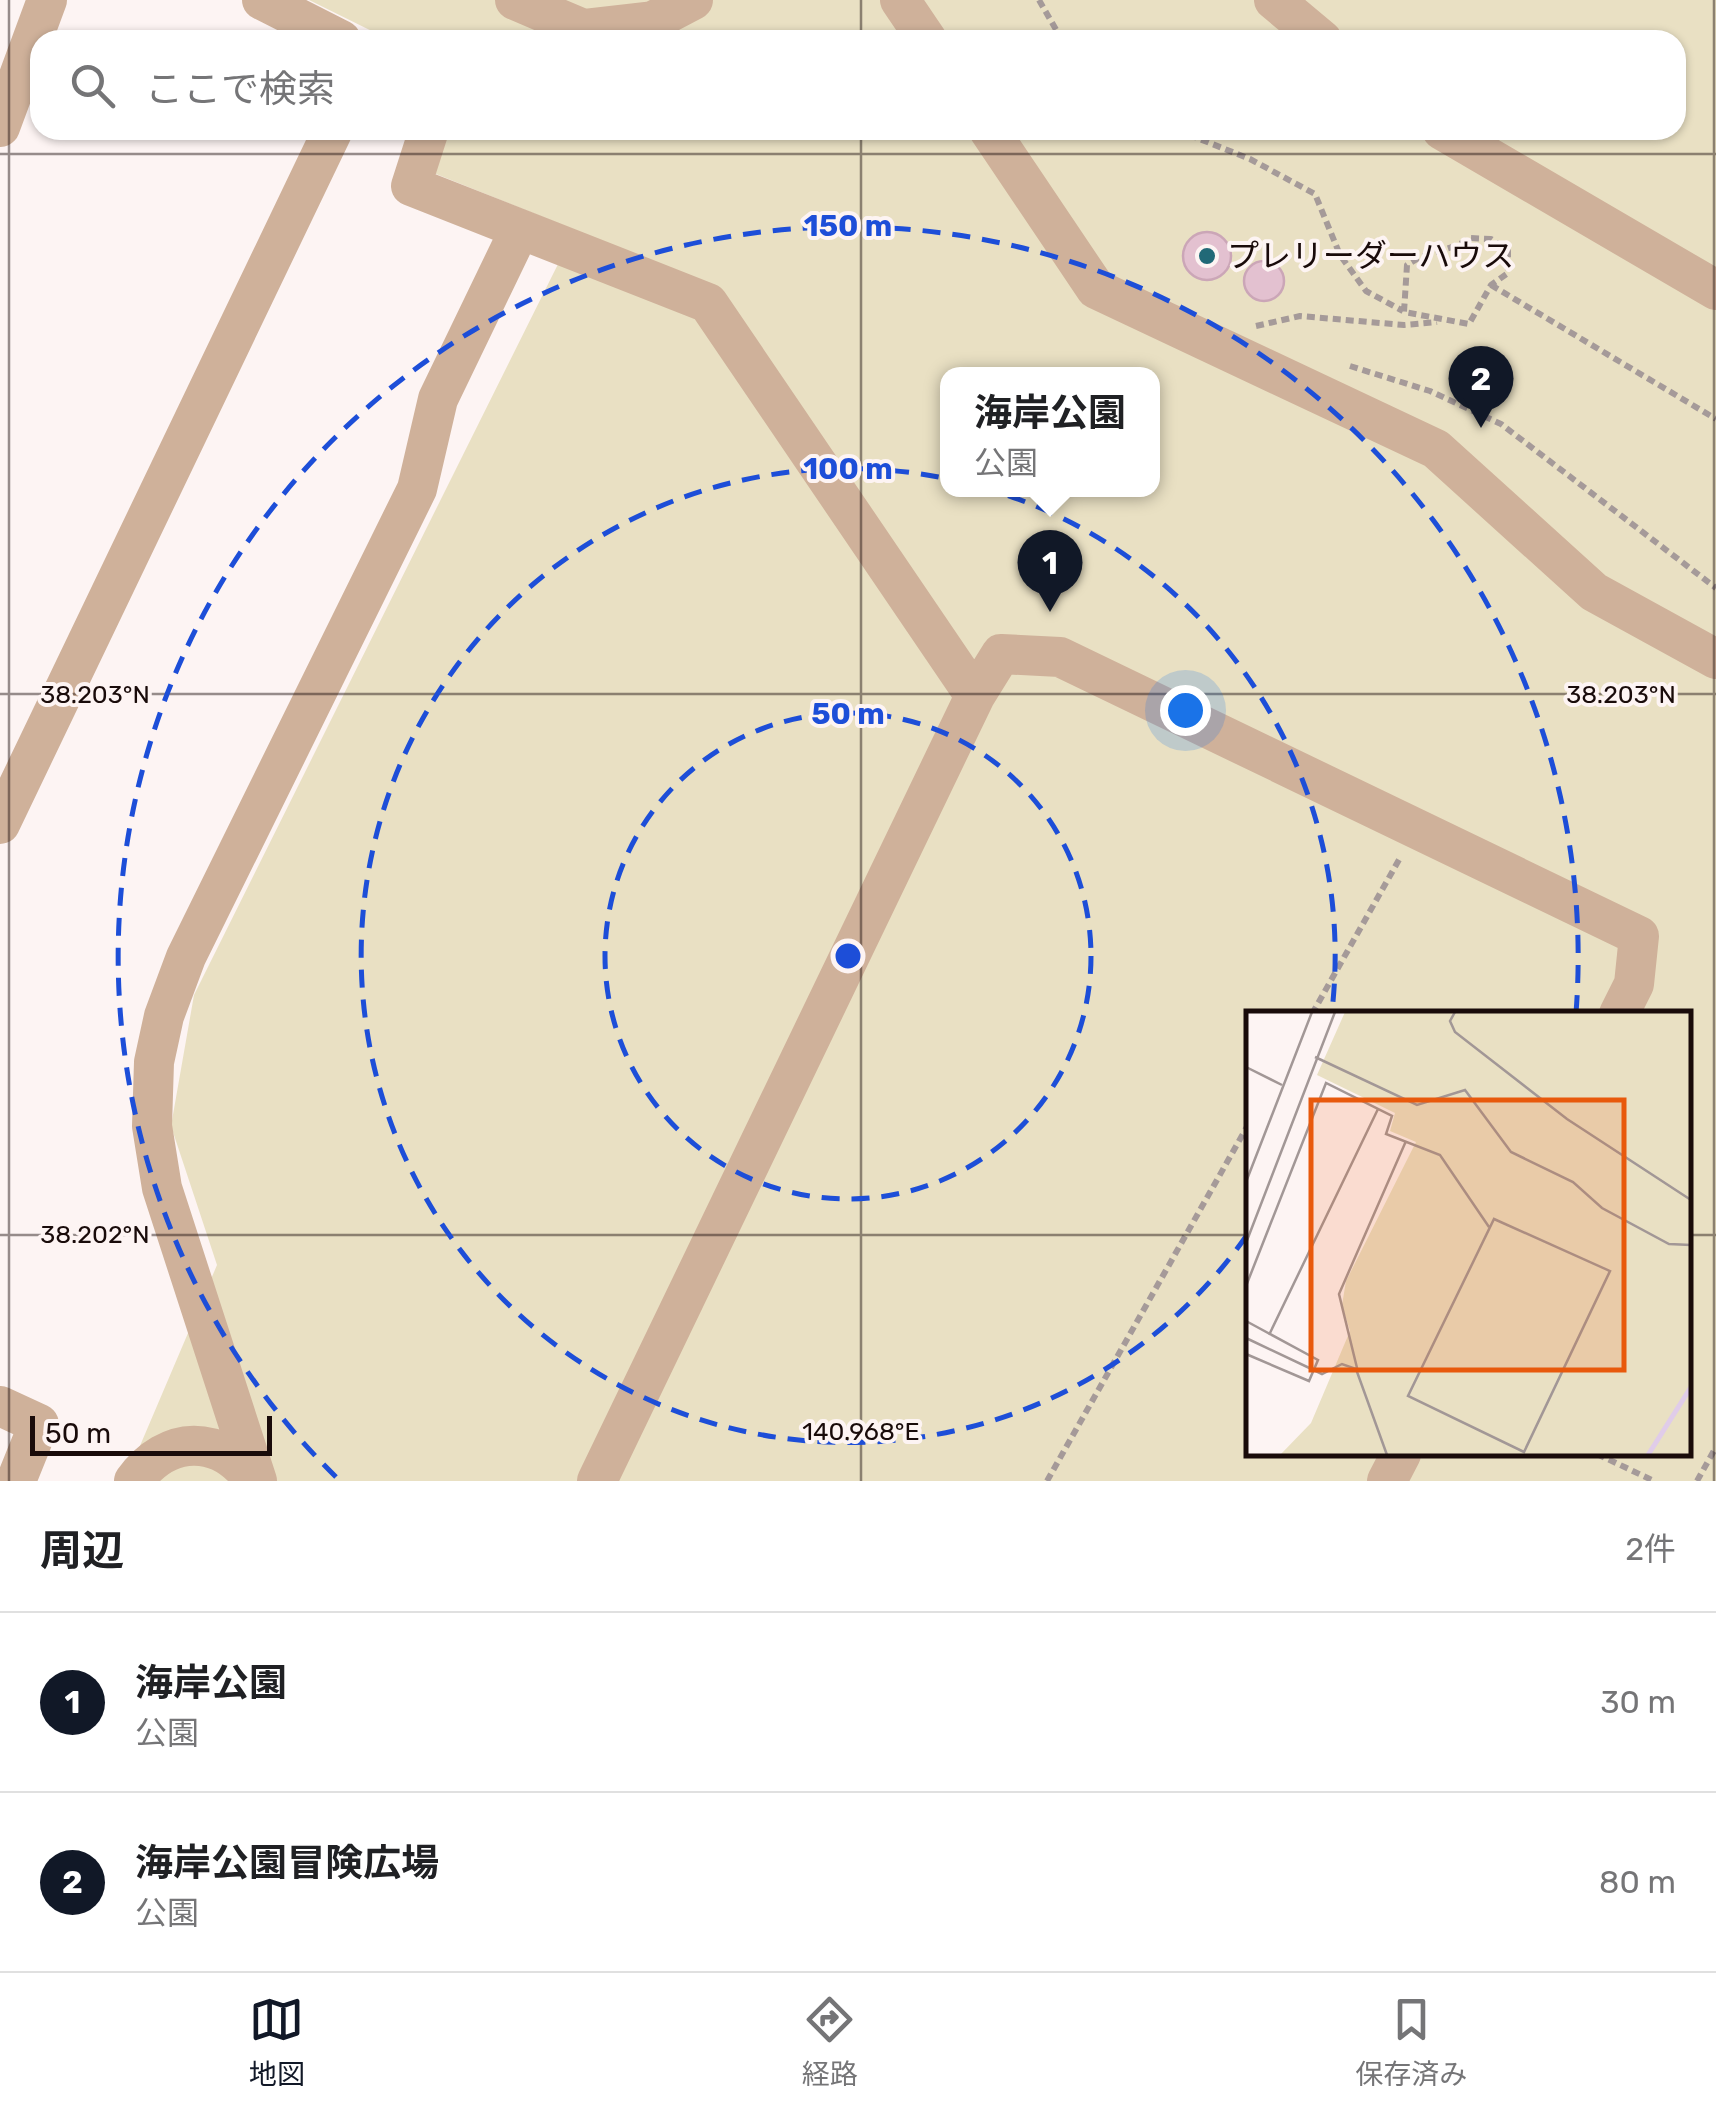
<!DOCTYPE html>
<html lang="ja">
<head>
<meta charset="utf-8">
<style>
  :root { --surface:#fff; --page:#f2f2f2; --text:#202124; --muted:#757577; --line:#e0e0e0; --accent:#111827 }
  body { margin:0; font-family:Rubik,"Noto Sans JP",sans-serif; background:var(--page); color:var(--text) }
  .scale { position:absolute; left:30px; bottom:25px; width:242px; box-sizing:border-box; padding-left:10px; border:5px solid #190b0a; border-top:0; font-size:28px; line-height:35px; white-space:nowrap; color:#190b0a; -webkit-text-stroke:8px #fdf4f3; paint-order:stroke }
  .you { position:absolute; left:1185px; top:710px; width:35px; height:35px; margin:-25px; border:8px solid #fff; border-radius:50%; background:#1a73e8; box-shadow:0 0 0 15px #1a73e833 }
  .badge { display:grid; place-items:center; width:65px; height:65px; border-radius:50%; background:var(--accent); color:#fff; font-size:32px; font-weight:700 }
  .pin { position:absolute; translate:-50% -82px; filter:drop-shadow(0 2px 5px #0008) }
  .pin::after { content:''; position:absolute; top:52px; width:35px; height:30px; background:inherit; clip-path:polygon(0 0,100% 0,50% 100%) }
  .popup { position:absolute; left:940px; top:367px; width:220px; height:130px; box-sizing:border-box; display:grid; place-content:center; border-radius:20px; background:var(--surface); filter:drop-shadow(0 2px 8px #0005); font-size:32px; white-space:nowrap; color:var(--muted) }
  .popup b { font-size:38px; color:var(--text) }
  .popup::after { content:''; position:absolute; left:50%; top:100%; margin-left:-20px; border:20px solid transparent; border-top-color:var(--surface) }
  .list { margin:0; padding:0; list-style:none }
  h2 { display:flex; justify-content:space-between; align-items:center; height:130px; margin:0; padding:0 40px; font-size:42px }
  h2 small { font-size:32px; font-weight:400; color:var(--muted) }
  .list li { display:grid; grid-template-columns:65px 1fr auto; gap:30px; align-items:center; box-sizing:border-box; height:180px; padding:0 40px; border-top:2px solid var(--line) }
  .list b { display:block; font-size:38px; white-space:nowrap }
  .list p { margin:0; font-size:32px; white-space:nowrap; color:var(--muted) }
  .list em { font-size:32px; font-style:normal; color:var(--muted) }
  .icon { flex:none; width:55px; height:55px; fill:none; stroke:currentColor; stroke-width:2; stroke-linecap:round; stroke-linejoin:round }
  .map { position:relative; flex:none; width:1716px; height:1481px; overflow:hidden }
  .search { position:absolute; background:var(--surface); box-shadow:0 2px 8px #0004; left:30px; right:30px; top:30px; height:110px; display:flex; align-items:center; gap:25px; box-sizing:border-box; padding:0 35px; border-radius:30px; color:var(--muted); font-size:38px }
  .sheet { height:490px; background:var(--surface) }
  nav { display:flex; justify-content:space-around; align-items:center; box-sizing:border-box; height:140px; border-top:2px solid var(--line); background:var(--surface); font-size:28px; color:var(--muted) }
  nav a { display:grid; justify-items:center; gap:5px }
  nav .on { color:var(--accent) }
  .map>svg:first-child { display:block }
  .green { fill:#e9e0c3; fill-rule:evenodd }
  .building { fill:#e3c1d0; stroke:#cba6b7; stroke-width:2.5 }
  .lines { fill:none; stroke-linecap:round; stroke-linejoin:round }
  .path { stroke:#a59a99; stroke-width:6; stroke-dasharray:8 5; stroke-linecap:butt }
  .minor { stroke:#cfb19a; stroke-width:40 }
  .ticks { fill:none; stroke:#190b0a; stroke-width:2.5; stroke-opacity:0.45 }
  .ring { fill:none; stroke:#1d4ed8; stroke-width:5; stroke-dasharray:18 12 }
  .poi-dot { fill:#216977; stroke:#fdf4f3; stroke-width:4 }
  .labels { text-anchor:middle; stroke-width:8; stroke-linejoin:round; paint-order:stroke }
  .poi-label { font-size:32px; fill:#190b0a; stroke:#fdf4f3; text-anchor:start }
  .inset-river { fill:none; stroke:#e0cce9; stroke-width:5 }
  .inset-road { fill:none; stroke:#a29796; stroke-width:2.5 }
  .view { fill:#e8590c; fill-opacity:0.15; stroke:#e8590c; stroke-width:5 }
  .inset-edge { fill:none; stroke:#190b0a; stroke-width:5 }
  .ticks-label { font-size:25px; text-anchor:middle; fill:#190b0a; stroke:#fdf4f3; stroke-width:8; stroke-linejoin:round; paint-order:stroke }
  .centre { fill:#1d4ed8; stroke:#fdf4f3; stroke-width:5 }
  .ring-label { font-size:30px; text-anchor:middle; font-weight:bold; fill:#1d4ed8; stroke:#fdf4f3; stroke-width:8; stroke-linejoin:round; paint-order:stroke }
</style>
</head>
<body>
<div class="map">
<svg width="1716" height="1481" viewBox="0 0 1716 1481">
  <rect width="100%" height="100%" fill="#fdf4f3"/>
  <!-- green -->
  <path class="green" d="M 309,0 L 1716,0 L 1716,1481 L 125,1481 L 217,1265 L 171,1126 L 194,995 L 575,230 L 431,172 L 445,130 L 1676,130 L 1676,40 L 390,40 ZM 948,374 L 1152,374 L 1152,490 L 948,490 ZM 1248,1014 L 1688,1014 L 1688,1454 L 1248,1454 Z"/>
  <!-- building -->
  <path class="building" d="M1183 256a24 24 0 1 1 48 0a24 24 0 1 1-48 0Z
    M1244 281a20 20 0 1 1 40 0a20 20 0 1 1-40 0Z"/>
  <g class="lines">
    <!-- path -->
    <path class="path" d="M 1039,0 L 1062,40
      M 1177,130 L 1250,159 L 1315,194 L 1340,255 L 1366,291 L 1403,311
      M 1471,238 L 1491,239 L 1508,251 L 1508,273 L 1491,285 L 1469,324 L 1404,312 L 1407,265 C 1429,250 1449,252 1471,238 Z
      M 1491,285 L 1716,419
      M 1256,326 L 1300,316 L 1404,325 L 1437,322
      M 1350,366 L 1430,391 L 1501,424 L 1716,588
      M 1312,1014 L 1400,858
      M 1597,1454 L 1654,1481
      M 1047,1481 L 1248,1125
      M 1697,1481 L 1716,1447"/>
    <!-- minor -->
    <path class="minor" d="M 262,0 L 341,40
      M 515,0 L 583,29 L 653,21 L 693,0
      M 900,0 L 927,40
      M 1274,0 L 1322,40
      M 0,127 L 47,0
      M 429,130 L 411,186 L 708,303 L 975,696
      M 989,130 L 1096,289 L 1436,449 L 1594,592 L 1716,659
      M 1442,130 L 1716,290
      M 0,824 L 333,130
      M 0,1406 L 39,1424 L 16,1481
      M 134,1481 C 167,1435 220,1433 254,1481
      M 257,1481 L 162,1188 L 152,1126 L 154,1062 L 164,1016 L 186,957 L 417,489 L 438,399 L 520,229
      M 597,1481 L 975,696 L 1001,654 L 1060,657 L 1639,936 L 1634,984 L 1619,1014
      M 1387,1481 L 1401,1454"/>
  </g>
  <!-- ticks -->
  <path class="ticks" d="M 9,0 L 9,1481M 861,0 L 861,40M 1714,0 L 1714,1481M 861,130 L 861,1481M 0,154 L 1716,154M 0,694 L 1716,694M 0,1235 L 1248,1235M 1688,1235 L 1716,1235"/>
  <!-- distance rings -->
  <g class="ring">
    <circle cx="848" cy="956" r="243"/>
    <path d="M1247 1235A487 487 0 1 1 1332 1011"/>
    <path d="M336 1477A730 730 0 1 1 1576 1013"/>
  </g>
  <!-- markers -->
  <circle class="poi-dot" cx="1207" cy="256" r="10"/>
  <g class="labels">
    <!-- poi labels -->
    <g class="poi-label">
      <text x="1227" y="267">プレリーダーハウス</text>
    </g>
  </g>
  <!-- overview -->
  <g transform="translate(1246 1011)">
    <rect width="445" height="445" fill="#fdf4f3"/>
    <path d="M 99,1 L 445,1 L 445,444 L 34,444 L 65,412 L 104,320 L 96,294 L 100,270 L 170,131 L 144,120 L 149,102 L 71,64 Z" fill="#e9e0c3"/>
    <path class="inset-river" d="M 402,444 L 445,376"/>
    <path class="inset-road" d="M 209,1 L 204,10 L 209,21 L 321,108 L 445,189M 69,46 L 171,94 L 219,79 L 265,141 L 327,171 L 356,197 L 423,233 L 445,234M 0,56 L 36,74M 0,171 L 66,1M 248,208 L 364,260 L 278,441 L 162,385 ZM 0,232 L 89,1M 0,275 L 80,72 L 146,105 L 140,123 L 194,144 L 243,216M 0,310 L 72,349 L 63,370 L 0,343M 23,324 L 132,98M 0,327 L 76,363 L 96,353 L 110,358 L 141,444M 112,361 L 93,283 L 160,130"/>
    <path class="view" d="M 65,89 L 378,89 L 378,359 L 65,359 Z"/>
    <rect width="445" height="445" class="inset-edge"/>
  </g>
  <g class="ticks-label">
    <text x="95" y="703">38.203°N</text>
    <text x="1621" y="703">38.203°N</text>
    <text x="95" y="1243">38.202°N</text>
    <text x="861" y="1440">140.968°E</text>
  </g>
  <circle cx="848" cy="956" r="15" class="centre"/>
  <g class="ring-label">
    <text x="848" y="236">150 m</text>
    <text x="848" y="479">100 m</text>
    <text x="848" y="724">50 m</text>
  </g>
</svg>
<div class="scale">50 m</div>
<div class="you"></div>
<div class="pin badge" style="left:1050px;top:612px">1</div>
<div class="popup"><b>海岸公園</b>公園</div>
<div class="pin badge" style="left:1481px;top:428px">2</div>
<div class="search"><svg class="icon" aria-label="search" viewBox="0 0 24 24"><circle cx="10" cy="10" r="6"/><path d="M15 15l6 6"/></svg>ここで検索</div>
</div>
<section class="sheet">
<h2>周辺<small>2件</small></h2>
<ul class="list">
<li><span class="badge">1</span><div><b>海岸公園</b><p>公園</p></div><em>30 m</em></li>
<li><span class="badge">2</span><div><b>海岸公園冒険広場</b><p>公園</p></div><em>80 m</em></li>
</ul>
</section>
<nav>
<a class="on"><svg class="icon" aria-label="map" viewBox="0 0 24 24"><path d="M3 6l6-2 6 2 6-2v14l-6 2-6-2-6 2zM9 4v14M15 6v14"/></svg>地図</a>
<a><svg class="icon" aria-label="directions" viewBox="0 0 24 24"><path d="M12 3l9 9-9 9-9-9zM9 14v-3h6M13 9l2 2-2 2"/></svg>経路</a>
<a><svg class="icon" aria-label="saved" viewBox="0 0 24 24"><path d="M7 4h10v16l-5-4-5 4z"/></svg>保存済み</a>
</nav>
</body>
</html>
